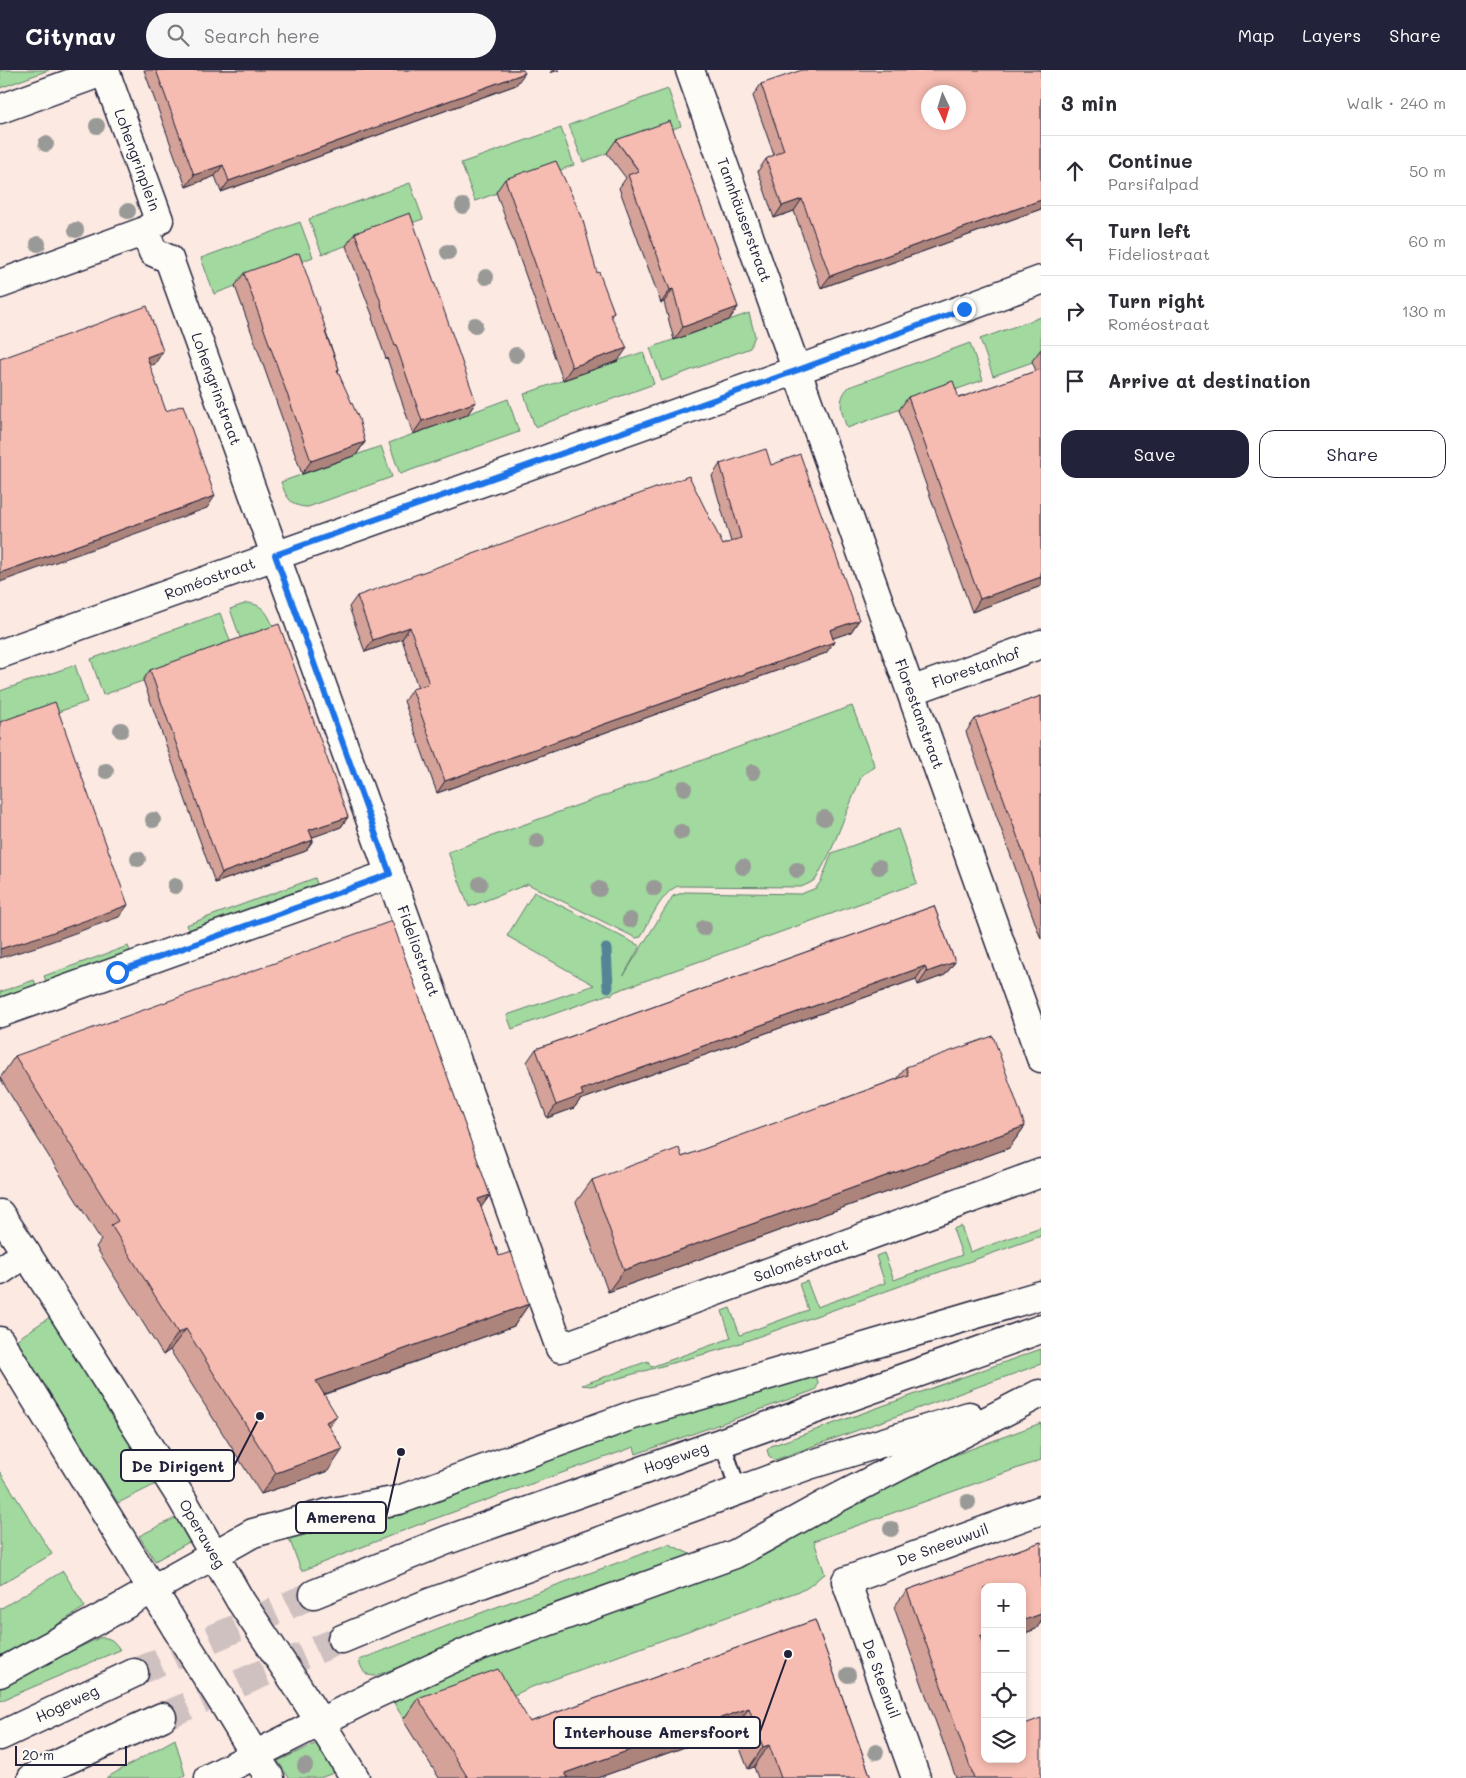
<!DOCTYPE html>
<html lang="en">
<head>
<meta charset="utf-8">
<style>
  :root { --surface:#fff; --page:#f7f7f7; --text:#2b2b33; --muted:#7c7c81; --line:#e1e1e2; --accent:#22223b }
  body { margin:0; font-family:Mali,sans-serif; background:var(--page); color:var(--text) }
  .controls { position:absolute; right:15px; bottom:15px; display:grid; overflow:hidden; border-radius:10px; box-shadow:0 2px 8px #0003 }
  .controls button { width:45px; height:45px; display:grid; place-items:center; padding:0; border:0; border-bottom:1px solid var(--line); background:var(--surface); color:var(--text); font:25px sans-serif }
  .compass { position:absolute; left:921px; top:15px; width:45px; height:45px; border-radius:50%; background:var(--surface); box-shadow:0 2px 8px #0003; rotate:176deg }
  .scale { position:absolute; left:15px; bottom:12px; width:112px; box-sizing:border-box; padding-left:5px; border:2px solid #22223b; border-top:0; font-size:14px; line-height:18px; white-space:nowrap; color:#22223b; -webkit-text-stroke:4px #fdfcf7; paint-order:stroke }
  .stop { position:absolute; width:15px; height:15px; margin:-11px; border:4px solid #1a73e8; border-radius:50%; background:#fff }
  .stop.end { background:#1a73e8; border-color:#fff; box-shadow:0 1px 5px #0008 }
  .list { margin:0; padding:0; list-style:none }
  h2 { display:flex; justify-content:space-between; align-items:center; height:65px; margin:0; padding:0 20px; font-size:21px }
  h2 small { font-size:16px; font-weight:400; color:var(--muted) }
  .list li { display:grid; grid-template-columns:32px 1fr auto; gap:15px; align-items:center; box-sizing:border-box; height:70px; padding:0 20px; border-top:1px solid var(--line) }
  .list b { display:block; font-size:19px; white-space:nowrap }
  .list p { margin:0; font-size:16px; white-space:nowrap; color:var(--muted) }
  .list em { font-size:16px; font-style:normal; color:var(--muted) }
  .actions { display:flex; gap:10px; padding:15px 20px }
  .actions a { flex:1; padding:11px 0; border:1px solid var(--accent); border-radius:15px; text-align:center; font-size:18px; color:var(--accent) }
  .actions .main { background:var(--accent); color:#fff }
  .icon { flex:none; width:28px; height:28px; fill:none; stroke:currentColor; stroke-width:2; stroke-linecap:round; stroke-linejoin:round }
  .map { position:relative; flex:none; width:1041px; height:1708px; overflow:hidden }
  header { display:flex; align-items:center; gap:30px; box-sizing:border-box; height:70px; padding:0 25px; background:var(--accent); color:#fff }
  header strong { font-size:24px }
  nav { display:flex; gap:28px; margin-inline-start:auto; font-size:18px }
  .search { width:350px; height:45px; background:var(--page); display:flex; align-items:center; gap:12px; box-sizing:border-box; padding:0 18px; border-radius:28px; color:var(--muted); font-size:19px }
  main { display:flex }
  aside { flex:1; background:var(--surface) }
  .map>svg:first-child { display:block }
  .green { fill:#a1d99e; stroke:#627e6c }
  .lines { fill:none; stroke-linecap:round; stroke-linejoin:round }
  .stream { stroke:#558496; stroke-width:11 }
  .primary-tunnel { stroke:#d0c1c1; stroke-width:28; stroke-dasharray:28 14; stroke-linecap:butt }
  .lane-casing { stroke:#22223b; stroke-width:19 }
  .street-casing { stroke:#22223b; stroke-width:31 }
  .secondary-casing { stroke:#22223b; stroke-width:31 }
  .primary-casing { stroke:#22223b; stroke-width:31 }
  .lane { stroke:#fdfcf7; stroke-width:15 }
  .street { stroke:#fdfcf7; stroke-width:28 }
  .secondary { stroke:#fdfcf7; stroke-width:28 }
  .primary { stroke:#fdfcf7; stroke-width:28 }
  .secondary-bridge-casing { stroke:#22223b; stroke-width:31; stroke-linecap:butt }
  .secondary-bridge { stroke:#fdfcf7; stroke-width:28 }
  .tree { fill:#999a97 }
  .wall { fill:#d4a298; stroke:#22223b }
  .shaded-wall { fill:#ad847c; stroke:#22223b }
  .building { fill:#f7bcb1; stroke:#22223b; fill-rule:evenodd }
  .route { stroke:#1a73e8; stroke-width:6 }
  .labels { text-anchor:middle; stroke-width:4; stroke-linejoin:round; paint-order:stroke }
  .street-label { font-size:15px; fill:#22223b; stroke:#fdfcf7 }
  .leader { fill:none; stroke:#22223b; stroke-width:2 }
  .callout-dot { fill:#22223b; stroke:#fdfcf7; stroke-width:2 }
  .callout { fill:#fdfcf7; stroke:#22223b; stroke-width:2 }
  .callout-label { font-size:16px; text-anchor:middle; font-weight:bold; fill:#22223b }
</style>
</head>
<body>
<header>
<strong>Citynav</strong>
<div class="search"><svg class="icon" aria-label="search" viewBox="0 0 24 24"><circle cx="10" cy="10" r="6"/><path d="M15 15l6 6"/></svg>Search here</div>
<nav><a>Map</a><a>Layers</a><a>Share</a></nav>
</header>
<main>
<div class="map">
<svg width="1041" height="1708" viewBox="0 0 1041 1708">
  <rect width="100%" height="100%" fill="#fbe9e2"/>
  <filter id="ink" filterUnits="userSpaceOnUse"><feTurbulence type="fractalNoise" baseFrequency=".02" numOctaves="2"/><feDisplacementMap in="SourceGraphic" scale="10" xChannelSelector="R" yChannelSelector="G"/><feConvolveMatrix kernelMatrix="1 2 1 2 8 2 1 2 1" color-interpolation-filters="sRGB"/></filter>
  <g filter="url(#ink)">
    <!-- green -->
    <path class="green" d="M 0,0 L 49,0 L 0,18 Z
      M 668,19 L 681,56 L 583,92 L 569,55 Z
      M 561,58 L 574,95 L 475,131 L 461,93 Z
      M 410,113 L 423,149 L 322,184 L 309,149 Z
      M 300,152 L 313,187 L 214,224 L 201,188 Z
      M 749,243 L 755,266 L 750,278 L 662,311 L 650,278 Z
      M 1041,247 L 1041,289 L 993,306 L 980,269 Z
      M 970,273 L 983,310 L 847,358 C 842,344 836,329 849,317 Z
      M 643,282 L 654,314 L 535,357 L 524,324 Z
      M 508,329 L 519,362 L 400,404 L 389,373 Z
      M 381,376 L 392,407 L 308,437 C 291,437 286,427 281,412 Z
      M 247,533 C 266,534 270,549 276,564 L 243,576 L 230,539 Z
      M 220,543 L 233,579 L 103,625 L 91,589 Z
      M 75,595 L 87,632 L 0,662 L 0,621 Z
      M 852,636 L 875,697 L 862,705 L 830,783 L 816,809 L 810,813 L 801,817 L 678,816 C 662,822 649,852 641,867 L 636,868 L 528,814 L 469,837 L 448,782 Z
      M 898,759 L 917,813 L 614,922 L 612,925 L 609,924 L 512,959 L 507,945 L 594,915 L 507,866 L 534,822 L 640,876 L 624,905 L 673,826 L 685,822 L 801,824 L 816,818 L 821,811 L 832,783 Z
      M 315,808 L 317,814 L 188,860 L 186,855 Z
      M 128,876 L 130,881 L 46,911 L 44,906 Z
      M 34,910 L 36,915 L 0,927 L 0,922 Z
      M 961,1156 L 970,1182 L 1041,1157 L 1041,1166 L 726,1278 L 591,1316 L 582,1315 L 648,1291 L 651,1297 L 731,1268 L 722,1241 L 730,1238 L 740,1265 L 808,1240 L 799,1214 L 807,1211 L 817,1237 L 885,1213 L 876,1186 L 884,1183 L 894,1210 L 962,1185 L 953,1159 Z
      M 50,1247 L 156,1414 L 118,1433 L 16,1270 Z
      M 1041,1279 L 1041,1294 L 775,1390 L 769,1386 L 767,1380 L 771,1376 Z
      M 813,1304 C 818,1308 820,1314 815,1320 L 636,1384 L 634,1377 L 420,1454 L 304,1500 L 301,1500 L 287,1463 Z
      M 1041,1353 L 1041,1390 L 814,1471 L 825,1504 C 817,1508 813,1515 805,1519 L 529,1618 L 417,1671 L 394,1633 L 408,1624 L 471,1592 L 936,1392 Z
      M 0,1402 L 52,1484 L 0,1515 Z
      M 177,1447 L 191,1471 L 155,1491 L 139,1466 Z
      M 669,1474 L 696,1487 L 477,1567 L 375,1606 C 364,1606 361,1598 359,1590 L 491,1539 Z
      M 63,1501 L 85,1537 L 0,1591 L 0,1539 Z
      M 99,1568 C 110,1566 115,1572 120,1580 L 0,1631 L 0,1615 Z
      M 175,1669 L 185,1705 L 179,1708 L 106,1708 Z
      M 317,1673 L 336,1702 L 320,1708 L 289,1708 L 278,1691 Z"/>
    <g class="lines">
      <!-- stream -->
      <path class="stream" d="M 606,879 L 608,917"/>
      <!-- primary-tunnel -->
      <path class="primary-tunnel" d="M 134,1603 L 314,1524
        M 162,1647 L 342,1569"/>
      <!-- lane casing -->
      <g class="lane-casing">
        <path id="lane" d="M 722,1372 L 739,1422"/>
      </g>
      <!-- street casing -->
      <g class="street-casing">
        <path id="street" d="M 690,0 L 1041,988
          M 0,39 L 105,1 L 159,150 L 145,161 L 0,214
          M 145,161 L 153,182 L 169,189 L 560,1278 L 1041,1103
          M 0,584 L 797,300 L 1041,210
          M 911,621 L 1041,574
          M 0,943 L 390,804
          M 0,1201 L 26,1183
          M 320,1652 L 355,1708
          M 255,1685 L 270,1708
          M 916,1708 L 846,1511 L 1041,1440"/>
      </g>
      <!-- secondary casing -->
      <g class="secondary-casing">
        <path id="secondary" d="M 0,1144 L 26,1183 L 182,1429 L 240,1530
          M 0,1271 L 176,1558
          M 296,1614 L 320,1652
          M 229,1642 L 255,1685"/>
      </g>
      <!-- primary casing -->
      <g class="primary-casing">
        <path id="primary" d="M 314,1524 L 447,1470 L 1041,1259
          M 342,1569 L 429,1533 L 809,1395 L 969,1346
          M 0,1603 L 116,1540 L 253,1463 L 332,1442 L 399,1430 L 630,1346 L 1041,1225
          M 0,1666 L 134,1603
          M 32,1708 L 60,1693 L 162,1647
          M 209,1708 L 376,1624 L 480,1576 L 735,1484 L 824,1435 L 1039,1324"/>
      </g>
      <!-- lane -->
      <use href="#lane" class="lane"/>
      <!-- street -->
      <use href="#street" class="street"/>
      <!-- secondary -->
      <use href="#secondary" class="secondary"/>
      <!-- primary -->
      <use href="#primary" class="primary"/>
      <!-- secondary-bridge casing -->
      <g class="secondary-bridge-casing">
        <path id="secondary-bridge" d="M 240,1530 L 296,1614
          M 176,1558 L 229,1642"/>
      </g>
      <!-- secondary-bridge -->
      <use href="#secondary-bridge" class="secondary-bridge"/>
    </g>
    <!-- trees -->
    <g class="tree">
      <circle cx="97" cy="56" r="8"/>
      <circle cx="46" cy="74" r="8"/>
      <circle cx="463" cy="136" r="8"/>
      <circle cx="128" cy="141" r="8"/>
      <circle cx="76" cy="160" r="8"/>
      <circle cx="38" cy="174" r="8"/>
      <circle cx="448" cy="182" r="8"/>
      <circle cx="486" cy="207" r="8"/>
      <circle cx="475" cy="255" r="8"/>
      <circle cx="516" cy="285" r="8"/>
      <circle cx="121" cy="660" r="8"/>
      <circle cx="106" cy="701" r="8"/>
      <circle cx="753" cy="702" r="8"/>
      <circle cx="684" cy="718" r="8"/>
      <circle cx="824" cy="748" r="8"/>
      <circle cx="153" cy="750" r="8"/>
      <circle cx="681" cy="762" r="8"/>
      <circle cx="537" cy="771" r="8"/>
      <circle cx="138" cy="789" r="8"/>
      <circle cx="743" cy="797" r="8"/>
      <circle cx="879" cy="797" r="8"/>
      <circle cx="797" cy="800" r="8"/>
      <circle cx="480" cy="814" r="8"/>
      <circle cx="175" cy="816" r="8"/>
      <circle cx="654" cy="818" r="8"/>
      <circle cx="599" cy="819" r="8"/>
      <circle cx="630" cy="850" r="8"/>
      <circle cx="704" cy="858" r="8"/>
      <circle cx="968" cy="1432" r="8"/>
      <circle cx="891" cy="1459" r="8"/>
      <circle cx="848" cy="1605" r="8"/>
      <circle cx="876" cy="1682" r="8"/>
      <circle cx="305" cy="1696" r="8"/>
    </g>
    <!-- wall -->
    <path class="wall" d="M 144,0 L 523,0 L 516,15 L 221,122 L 215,106 L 186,117 Z
      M 1041,0 L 1041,139 L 821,218 L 794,141 L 774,148 L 758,101 L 766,89 L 774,85 L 753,26 L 761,14 Z
      M 616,70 L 738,237 L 729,250 L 674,270 L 664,232 L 661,233 L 619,118 L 626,108 L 607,83 Z
      M 505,109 L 597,203 L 614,242 L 611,246 L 618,291 L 563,310 L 496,122 Z
      M 355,163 L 476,332 L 467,345 L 413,364 L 387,288 L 386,289 L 372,248 L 373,247 L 346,176 Z
      M 244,203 L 326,263 L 339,299 L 338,302 L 365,372 L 356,385 L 302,404 L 235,216 Z
      M 1041,279 L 1041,516 L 972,542 L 899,340 L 908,327 L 959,328 L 1036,301 L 1032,291 Z
      M 720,394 L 771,395 L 859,550 L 851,562 L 833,568 L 834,572 L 826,583 L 437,723 L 404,631 L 412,619 L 418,618 L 402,569 L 365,582 L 349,537 L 357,526 L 723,475 L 731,472 L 712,406 Z
      M 150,600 L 348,747 L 341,757 L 312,767 L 313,770 L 306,781 L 215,813 L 143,610 Z
      M 1041,626 L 1041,869 L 966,662 L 975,649 Z
      M 934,836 L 955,892 L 945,905 L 918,915 L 916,909 L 580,1030 L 574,1038 L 547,1048 L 527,992 L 536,979 Z
      M 15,986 L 490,1125 L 481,1137 L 499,1186 L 529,1234 L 514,1256 L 324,1325 L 329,1357 L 328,1401 L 261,1424 L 170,1280 L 163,1285 L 96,1177 L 101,1170 L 0,1008 Z
      M 906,997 L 1025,1056 L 1009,1078 L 608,1222 L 576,1132 L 592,1110 L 682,1087 L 824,1036 L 897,1009 Z
      M 1041,1472 L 1041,1552 L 1036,1559 L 1022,1564 L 1022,1517 L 984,1578 L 985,1689 L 1041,1708 L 956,1708 L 894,1537 L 907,1520 Z
      M 815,1550 L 871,1708 L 758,1708 L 754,1697 L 748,1699 L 733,1660 L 597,1708 L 439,1708 L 403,1650 L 418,1628 L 530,1652 Z"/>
    <!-- shaded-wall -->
    <path class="shaded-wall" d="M 552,0 L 559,0 L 550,3 Z
      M 525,3 L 516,15 L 221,122 L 229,111 Z
      M 223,95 L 215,106 L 186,117 L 194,105 Z
      M 802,129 L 794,141 L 774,148 L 782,136 Z
      M 1041,130 L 1041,139 L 821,218 L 830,206 Z
      M 673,219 L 664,232 L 661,233 L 670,220 Z
      M 738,237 L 729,250 L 674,270 L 683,257 Z
      M 627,278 L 618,291 L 563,310 L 572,297 Z
      M 163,281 L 155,294 L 139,299 L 147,287 Z
      M 476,332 L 467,345 L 413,364 L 422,351 Z
      M 365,372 L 356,385 L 302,404 L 311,391 Z
      M 215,426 L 207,438 L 0,512 L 0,503 Z
      M 1041,507 L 1041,516 L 972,542 L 980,529 Z
      M 859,550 L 851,562 L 822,572 L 830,560 Z
      M 410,557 L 402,569 L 365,582 L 373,570 Z
      M 834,572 L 826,583 L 437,723 L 445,711 Z
      M 348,747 L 341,757 L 302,771 L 309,760 Z
      M 313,770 L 306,781 L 215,813 L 222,803 Z
      M 128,835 L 119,847 L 39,876 L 0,888 L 0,879 Z
      M 955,892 L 945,905 L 918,915 L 927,902 Z
      M 925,896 L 916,909 L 580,1030 L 574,1038 L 547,1048 L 556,1035 L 581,1020 Z
      M 1025,1056 L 1009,1078 L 608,1222 L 624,1200 Z
      M 490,1125 L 475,1146 L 478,1129 Z
      M 529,1234 L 514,1256 L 300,1333 L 316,1311 Z
      M 186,1259 L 170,1280 L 163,1285 L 178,1263 Z
      M 337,1346 L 321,1368 L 326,1352 Z
      M 343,1379 L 328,1401 L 261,1424 L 276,1403 Z
      M 1041,1544 L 1041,1552 L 1036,1559 L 1022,1564 L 1022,1551 Z
      M 985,1564 L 985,1577 L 967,1583 L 980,1566 Z
      M 749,1638 L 733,1660 L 597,1708 L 562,1708 L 565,1703 Z
      M 769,1675 L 754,1697 L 748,1699 L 763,1677 Z"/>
    <!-- building -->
    <path class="building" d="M 156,0 L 523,0 L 525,3 L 229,111 L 223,95 L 194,105 Z
      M 802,0 L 1041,0 L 1041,130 L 830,206 L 802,129 L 782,136 L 766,89 L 784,80 L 761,14 ZM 928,22 L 958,22 L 958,52 L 928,52 Z
      M 670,51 L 738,237 L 683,257 L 673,219 L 670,220 L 628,105 L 639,101 L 616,70 Z
      M 556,91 L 582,147 L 597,203 L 599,202 L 614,242 L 610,244 L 627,278 L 572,297 L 505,109 Z
      M 410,143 L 476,332 L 422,351 L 396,275 L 395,276 L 381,235 L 382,235 L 355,163 Z
      M 299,183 L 327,262 L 325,262 L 339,299 L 337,300 L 359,349 L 365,372 L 311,391 L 244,203 Z
      M 147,236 L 163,281 L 147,287 L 166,341 L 183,335 L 215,426 L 0,503 L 0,289 Z
      M 1041,299 L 1041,507 L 980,529 L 908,327 L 953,311 L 959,328 Z
      M 766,379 L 771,395 L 800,384 L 859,550 L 830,560 L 834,572 L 445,711 L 412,619 L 429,614 L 410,557 L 373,570 L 357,526 L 689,406 L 723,475 L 741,468 L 720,394 Z
      M 279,554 L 348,747 L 309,760 L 313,770 L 222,803 L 150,600 Z
      M 1041,626 L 1041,832 L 975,649 Z
      M 55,632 L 128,835 L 48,864 L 0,879 L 0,652 Z
      M 934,836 L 955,892 L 927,902 L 925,896 L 581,1020 L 583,1025 L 556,1035 L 536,979 Z
      M 392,851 L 490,1125 L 478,1129 L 499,1186 L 511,1182 L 529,1234 L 316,1311 L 337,1346 L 326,1352 L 343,1379 L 276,1403 L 186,1259 L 178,1263 L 111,1155 L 118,1151 L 15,986 Z
      M 993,966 L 1025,1056 L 624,1200 L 592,1110 L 679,1078 L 682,1087 L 824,1035 L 824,1036 L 908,1005 L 906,997 Z
      M 1041,1472 L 1041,1544 L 1022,1551 L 1022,1517 L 985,1517 L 985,1564 L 980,1566 L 985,1580 L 985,1689 L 1022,1689 L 1022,1655 L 1041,1648 L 1041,1708 L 974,1708 L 907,1520 Z
      M 815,1550 L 871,1708 L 781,1708 L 769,1675 L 763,1677 L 749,1638 L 565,1703 L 568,1708 L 468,1708 L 418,1628 L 498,1599 L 530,1652 Z"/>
  </g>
  <g class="lines" filter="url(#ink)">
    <!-- route -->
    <path class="route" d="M 117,902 L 390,804 L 275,485 L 798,300 L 964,239"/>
  </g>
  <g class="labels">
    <!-- street labels -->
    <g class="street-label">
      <text transform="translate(137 90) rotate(70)" y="5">Lohengrinplein</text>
      <text transform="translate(744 150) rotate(70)" y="5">Tannhäuserstraat</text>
      <text transform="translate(216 319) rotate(70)" y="5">Lohengrinstraat</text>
      <text transform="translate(210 509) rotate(-20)" y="5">Roméostraat</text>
      <text transform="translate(976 598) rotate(-20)" y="5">Florestanhof</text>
      <text transform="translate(919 644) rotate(70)" y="5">Florestanstraat</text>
      <text transform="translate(418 881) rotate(70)" y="5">Fideliostraat</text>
      <text transform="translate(801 1191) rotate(-20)" y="5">Saloméstraat</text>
      <text transform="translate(676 1388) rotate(-19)" y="5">Hogeweg</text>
      <text transform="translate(202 1464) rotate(60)" y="5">Operaweg</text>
      <text transform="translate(943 1475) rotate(-20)" y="5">De Sneeuwuil</text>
      <text transform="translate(881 1609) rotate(70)" y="5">De Steenuil</text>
      <text transform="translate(67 1634) rotate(-25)" y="5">Hogeweg</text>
    </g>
  </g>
  <!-- callouts -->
  <path class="leader" d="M260 1346L234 1396M401 1382L386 1448M788 1584L760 1662"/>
  <g class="callout-dot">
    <circle cx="260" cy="1346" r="5"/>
    <circle cx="401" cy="1382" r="5"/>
    <circle cx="788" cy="1584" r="5"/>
  </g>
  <g class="callout">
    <rect x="121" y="1380" width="113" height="31" rx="5"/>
    <rect x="296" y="1432" width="90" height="31" rx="5"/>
    <rect x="554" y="1647" width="206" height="31" rx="5"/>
  </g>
  <g class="callout-label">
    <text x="178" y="1402">De Dirigent</text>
    <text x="341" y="1453">Amerena</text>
    <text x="657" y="1668">Interhouse Amersfoort</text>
  </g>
</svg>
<div class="controls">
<button>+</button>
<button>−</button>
<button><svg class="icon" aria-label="locate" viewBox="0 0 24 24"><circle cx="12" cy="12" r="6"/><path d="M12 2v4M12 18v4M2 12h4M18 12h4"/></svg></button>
<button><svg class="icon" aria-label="layers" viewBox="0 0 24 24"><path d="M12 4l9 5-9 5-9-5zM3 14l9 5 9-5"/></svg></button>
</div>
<svg class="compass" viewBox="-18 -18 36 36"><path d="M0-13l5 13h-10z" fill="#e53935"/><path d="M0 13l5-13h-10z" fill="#7c7c81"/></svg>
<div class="scale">20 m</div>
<div class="stop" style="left:117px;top:902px"></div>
<div class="stop end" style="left:964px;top:239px"></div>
</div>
<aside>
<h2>3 min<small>Walk · 240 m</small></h2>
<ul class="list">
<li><svg class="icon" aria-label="ahead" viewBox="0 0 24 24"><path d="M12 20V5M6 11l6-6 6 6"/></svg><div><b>Continue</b><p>Parsifalpad</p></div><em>50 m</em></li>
<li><svg class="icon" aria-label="left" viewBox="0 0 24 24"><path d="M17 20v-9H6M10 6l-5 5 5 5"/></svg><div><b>Turn left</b><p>Fideliostraat</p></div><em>60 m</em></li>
<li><svg class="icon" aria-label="right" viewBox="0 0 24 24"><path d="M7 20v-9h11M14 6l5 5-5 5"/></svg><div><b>Turn right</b><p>Roméostraat</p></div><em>130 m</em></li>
<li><svg class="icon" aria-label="arrive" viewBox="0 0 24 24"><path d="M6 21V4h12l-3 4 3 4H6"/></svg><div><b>Arrive at destination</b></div></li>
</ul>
<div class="actions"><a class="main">Save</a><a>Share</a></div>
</aside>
</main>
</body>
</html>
